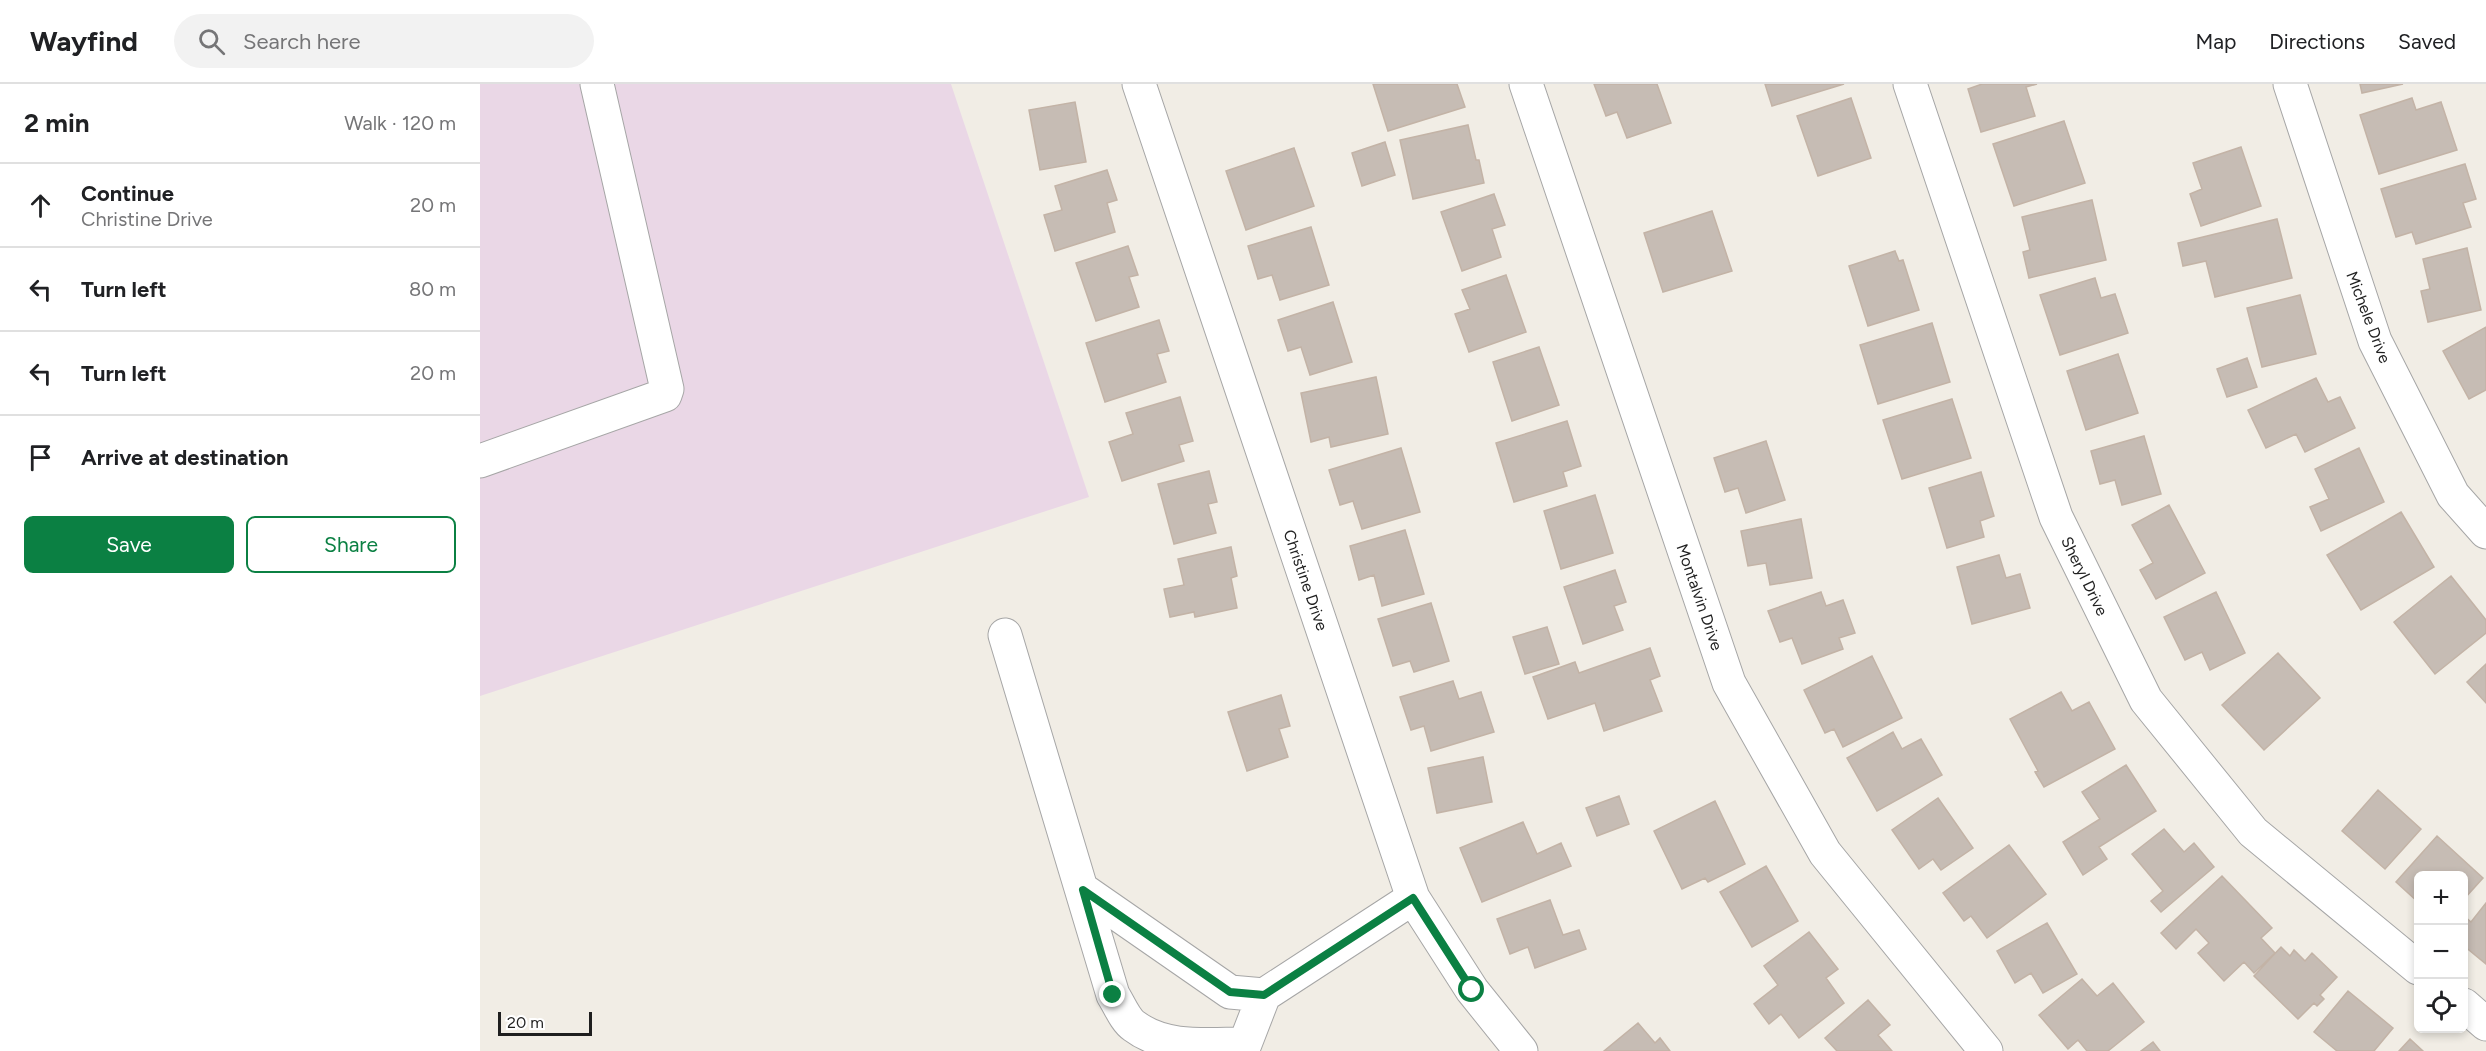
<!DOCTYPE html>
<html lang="en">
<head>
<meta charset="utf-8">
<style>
  :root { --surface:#fff; --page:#f2f2f2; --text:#202124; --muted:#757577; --line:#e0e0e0; --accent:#0b8043 }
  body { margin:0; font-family:Figtree,sans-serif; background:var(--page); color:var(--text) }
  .controls { position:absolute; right:18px; bottom:18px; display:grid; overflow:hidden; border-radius:9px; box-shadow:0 3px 9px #0003 }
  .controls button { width:54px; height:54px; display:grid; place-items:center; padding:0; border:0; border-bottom:2px solid var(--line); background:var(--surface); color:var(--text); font:30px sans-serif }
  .scale { position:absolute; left:18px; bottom:15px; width:94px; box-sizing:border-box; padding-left:6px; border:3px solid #1f1f1f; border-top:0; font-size:16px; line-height:21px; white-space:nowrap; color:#1f1f1f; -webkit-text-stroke:4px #fff; paint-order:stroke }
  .stop { position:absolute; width:18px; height:18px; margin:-14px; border:4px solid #0b8043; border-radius:50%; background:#fff }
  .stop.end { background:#0b8043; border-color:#fff; box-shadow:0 2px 6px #0008 }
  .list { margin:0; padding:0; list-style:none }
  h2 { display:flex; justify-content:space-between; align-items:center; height:78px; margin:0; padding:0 24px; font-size:26px }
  h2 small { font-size:20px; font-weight:400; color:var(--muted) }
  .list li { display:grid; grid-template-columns:39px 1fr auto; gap:18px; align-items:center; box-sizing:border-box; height:84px; padding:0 24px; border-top:2px solid var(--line) }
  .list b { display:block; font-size:22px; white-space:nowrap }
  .list p { margin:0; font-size:20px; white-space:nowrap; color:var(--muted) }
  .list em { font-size:20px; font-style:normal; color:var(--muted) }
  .actions { display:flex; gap:12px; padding:18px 24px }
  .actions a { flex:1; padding:14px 0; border:2px solid var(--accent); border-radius:9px; text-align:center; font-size:21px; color:var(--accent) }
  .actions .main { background:var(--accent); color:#fff }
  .icon { flex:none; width:33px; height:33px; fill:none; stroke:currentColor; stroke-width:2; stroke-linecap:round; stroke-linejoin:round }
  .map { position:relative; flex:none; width:2006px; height:967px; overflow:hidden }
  header { display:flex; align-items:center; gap:36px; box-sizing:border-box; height:84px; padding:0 30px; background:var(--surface); border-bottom:2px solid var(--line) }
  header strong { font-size:28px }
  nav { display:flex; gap:33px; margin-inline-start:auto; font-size:21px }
  .search { width:420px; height:54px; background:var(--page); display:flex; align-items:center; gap:15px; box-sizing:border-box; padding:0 21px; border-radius:33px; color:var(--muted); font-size:22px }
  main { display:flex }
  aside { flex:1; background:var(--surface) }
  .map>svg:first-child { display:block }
  .industrial { fill:#ead7e6 }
  .building { fill:#c6bcb4; stroke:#c3b3a6; stroke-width:1.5 }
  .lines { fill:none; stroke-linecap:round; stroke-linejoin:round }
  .minor-casing { stroke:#a6a6a6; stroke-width:35 }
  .minor { stroke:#fff; stroke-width:33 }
  .route { stroke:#0b8043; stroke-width:8 }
  .labels { text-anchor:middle; stroke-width:5; stroke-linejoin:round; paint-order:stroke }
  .street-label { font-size:16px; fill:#1f1f1f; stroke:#fff }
</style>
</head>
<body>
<header>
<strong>Wayfind</strong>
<div class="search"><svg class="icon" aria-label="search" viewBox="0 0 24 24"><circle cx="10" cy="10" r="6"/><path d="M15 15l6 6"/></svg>Search here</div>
<nav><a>Map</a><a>Directions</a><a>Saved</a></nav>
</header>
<main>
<aside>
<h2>2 min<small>Walk · 120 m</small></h2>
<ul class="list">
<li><svg class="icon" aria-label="ahead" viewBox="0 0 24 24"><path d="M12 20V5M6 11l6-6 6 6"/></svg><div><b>Continue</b><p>Christine Drive</p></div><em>20 m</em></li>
<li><svg class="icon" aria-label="left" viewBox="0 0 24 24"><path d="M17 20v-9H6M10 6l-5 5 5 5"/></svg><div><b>Turn left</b></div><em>80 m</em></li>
<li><svg class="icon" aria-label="left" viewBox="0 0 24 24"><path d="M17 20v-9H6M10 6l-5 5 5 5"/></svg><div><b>Turn left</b></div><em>20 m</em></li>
<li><svg class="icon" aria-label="arrive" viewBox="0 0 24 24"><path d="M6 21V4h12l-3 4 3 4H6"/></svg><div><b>Arrive at destination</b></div></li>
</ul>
<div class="actions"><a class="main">Save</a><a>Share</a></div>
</aside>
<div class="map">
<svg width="2006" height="967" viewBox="0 0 2006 967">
  <rect width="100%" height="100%" fill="#f1ede5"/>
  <!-- industrial -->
  <path class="industrial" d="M 0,0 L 471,0 L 609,413 L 0,612 Z"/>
  <!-- building -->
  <path class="building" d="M 893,0 L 977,0 L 985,23 L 908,47 Z
    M 1114,0 L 1177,0 L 1191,39 L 1147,54 L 1137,28 L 1126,32 Z
    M 1285,0 L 1364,0 L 1292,22 Z
    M 1502,0 L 1557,0 L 1546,3 L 1555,32 L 1501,48 L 1488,5 Z
    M 1880,0 L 1923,0 L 1882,9 Z
    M 1371,14 L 1391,74 L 1338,92 L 1317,32 Z
    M 1932,14 L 1936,26 L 1961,18 L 1977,66 L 1899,90 L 1880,31 Z
    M 595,18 L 606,78 L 560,86 L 549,26 Z
    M 1584,37 L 1605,99 L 1534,122 L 1513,60 Z
    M 988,41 L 996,76 L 999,76 L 1004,99 L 933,115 L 920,56 Z
    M 905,58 L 915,91 L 882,102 L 872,69 Z
    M 1761,63 L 1781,122 L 1721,142 L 1710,110 L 1722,105 L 1713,79 Z
    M 814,64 L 834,122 L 766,146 L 746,87 Z
    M 1985,80 L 1996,115 L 1983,119 L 1991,143 L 1936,160 L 1932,148 L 1916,153 L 1901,105 Z
    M 627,86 L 637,116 L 627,119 L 635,148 L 575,167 L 564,131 L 582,126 L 575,102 Z
    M 1014,110 L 1025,141 L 1012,145 L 1021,173 L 982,187 L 961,128 Z
    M 1612,116 L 1626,176 L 1549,194 L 1543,168 L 1550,166 L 1542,133 Z
    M 1232,127 L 1252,187 L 1183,208 L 1164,149 Z
    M 1797,135 L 1812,194 L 1735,213 L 1726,177 L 1703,182 L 1698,159 Z
    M 831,143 L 849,201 L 800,216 L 792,191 L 778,195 L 768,162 Z
    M 648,162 L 658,191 L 649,193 L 659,223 L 616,237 L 596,179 Z
    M 1987,164 L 2001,226 L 1948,238 L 1941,207 L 1950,205 L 1943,175 Z
    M 1415,167 L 1419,177 L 1423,176 L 1439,226 L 1388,242 L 1369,182 Z
    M 1026,191 L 1046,248 L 989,268 L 975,230 L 990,225 L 982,206 Z
    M 1615,194 L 1621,214 L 1635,210 L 1648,249 L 1580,271 L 1560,211 Z
    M 1820,211 L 1836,270 L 1782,283 L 1767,224 Z
    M 853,218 L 872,278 L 830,291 L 821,263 L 808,267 L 798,236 Z
    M 679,236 L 689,267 L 677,270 L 686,298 L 625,318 L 606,259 Z
    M 1452,239 L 1470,298 L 1398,320 L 1380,261 Z
    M 2006,243 L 2006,306 L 1989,315 L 1963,267 Z
    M 1059,263 L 1079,321 L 1032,337 L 1013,278 Z
    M 1638,270 L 1658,329 L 1606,346 L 1587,287 Z
    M 1767,274 L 1777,303 L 1747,313 L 1737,285 Z
    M 896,293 L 908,350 L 851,363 L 849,353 L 831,358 L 821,309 Z
    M 1836,294 L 1848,318 L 1860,313 L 1875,344 L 1825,368 L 1816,350 L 1786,364 L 1768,326 Z
    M 700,313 L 713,357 L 699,361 L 704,377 L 642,397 L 629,358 L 653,350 L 646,329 Z
    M 1472,315 L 1491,374 L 1422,395 L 1403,336 Z
    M 1087,337 L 1101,382 L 1083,388 L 1087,402 L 1034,418 L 1016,359 Z
    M 1664,352 L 1681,410 L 1642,421 L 1635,396 L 1620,400 L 1611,367 Z
    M 1286,357 L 1305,416 L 1266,429 L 1258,404 L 1245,408 L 1234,374 Z
    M 921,364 L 940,428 L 882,445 L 873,417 L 860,421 L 849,386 Z
    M 1879,364 L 1904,418 L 1841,447 L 1830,423 L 1849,415 L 1835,385 Z
    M 729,387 L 737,418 L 728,420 L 736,449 L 694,460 L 678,400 Z
    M 1501,388 L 1514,432 L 1500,437 L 1504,453 L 1467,464 L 1449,404 Z
    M 1115,411 L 1133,469 L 1081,485 L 1064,427 Z
    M 1689,421 L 1725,489 L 1676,515 L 1660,486 L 1673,479 L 1652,441 Z
    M 1921,428 L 1954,483 L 1881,526 L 1847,471 Z
    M 1321,435 L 1332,494 L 1290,501 L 1286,479 L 1268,482 L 1261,447 Z
    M 925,446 L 944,510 L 902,522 L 894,491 L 879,496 L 870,462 Z
    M 751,463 L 757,492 L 751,494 L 757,524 L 715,533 L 714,528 L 690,533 L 684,505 L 704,501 L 698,475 Z
    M 1519,471 L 1526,494 L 1540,490 L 1550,524 L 1492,540 L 1477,483 Z
    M 1135,486 L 1146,518 L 1134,522 L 1143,546 L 1103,560 L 1084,503 Z
    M 1971,492 L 2006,536 L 2006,549 L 1955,590 L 1914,538 Z
    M 1341,508 L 1346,522 L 1363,516 L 1375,549 L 1359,554 L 1363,565 L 1322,580 L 1312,554 L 1300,558 L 1288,527 Z
    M 1736,508 L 1765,569 L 1730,586 L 1722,568 L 1705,576 L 1684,533 Z
    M 951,519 L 969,577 L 934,588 L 930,577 L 913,582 L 898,535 Z
    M 1067,543 L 1079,580 L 1045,590 L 1033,553 Z
    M 1170,564 L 1180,592 L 1170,596 L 1182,627 L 1124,647 L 1115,619 L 1068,635 L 1053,593 L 1095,578 L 1099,589 Z
    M 1798,569 L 1840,614 L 1784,666 L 1742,621 Z
    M 1392,572 L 1422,634 L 1363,663 L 1354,645 L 1345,649 L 1324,606 Z
    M 2006,580 L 2006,619 L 1987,598 Z
    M 973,597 L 979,615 L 1001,608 L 1014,648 L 951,667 L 944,642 L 931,646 L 920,613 Z
    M 1581,608 L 1592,627 L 1609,618 L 1635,665 L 1564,703 L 1555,688 L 1558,687 L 1530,635 Z
    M 801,611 L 810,642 L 799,645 L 808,673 L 767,687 L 748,628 Z
    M 1413,648 L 1422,665 L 1441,655 L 1462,691 L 1397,727 L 1367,674 Z
    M 1003,673 L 1012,718 L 957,729 L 948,684 Z
    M 1646,681 L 1676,727 L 1619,763 L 1627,775 L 1603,791 L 1583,758 L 1620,735 L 1602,708 Z
    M 1898,706 L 1941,745 L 1905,785 L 1862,747 Z
    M 1139,712 L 1149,740 L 1117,752 L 1106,724 Z
    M 1458,714 L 1493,764 L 1461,786 L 1453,775 L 1439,785 L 1412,746 Z
    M 1235,717 L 1265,780 L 1228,798 L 1225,794 L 1202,805 L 1174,747 Z
    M 1043,738 L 1057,770 L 1081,759 L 1091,782 L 1002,818 L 980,764 Z
    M 1684,745 L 1704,768 L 1714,759 L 1734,783 L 1681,828 L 1671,817 L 1683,807 L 1652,770 Z
    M 1957,752 L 2003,794 L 1984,815 L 1984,792 L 1938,792 L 1938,818 L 1916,798 Z
    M 1529,761 L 1566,810 L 1507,854 L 1491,832 L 1484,837 L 1463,809 Z
    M 1286,782 L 1318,837 L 1272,863 L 1240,808 Z
    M 1742,792 L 1792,844 L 1781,854 L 1795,869 L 1774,889 L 1764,878 L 1744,897 L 1718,869 L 1729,859 L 1716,845 L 1696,865 L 1681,849 Z
    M 1070,816 L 1083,851 L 1099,846 L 1106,865 L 1055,884 L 1048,863 L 1030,870 L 1017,835 Z
    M 2006,819 L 2006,880 L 1984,862 L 1984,832 L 1991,838 Z
    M 1567,839 L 1597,890 L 1563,909 L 1551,889 L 1535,899 L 1517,867 Z
    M 1329,848 L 1358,885 L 1346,894 L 1364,919 L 1319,954 L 1301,930 L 1289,940 L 1274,920 L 1298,901 L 1284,882 Z
    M 1801,863 L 1810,872 L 1814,866 L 1825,877 L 1832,869 L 1857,893 L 1840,911 L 1844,915 L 1837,922 L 1834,919 L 1818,935 L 1774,892 Z
    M 1602,895 L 1617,912 L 1633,899 L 1664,938 L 1628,967 L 1607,967 L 1598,956 L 1588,965 L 1559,931 Z
    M 1868,907 L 1913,944 L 1894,967 L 1857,967 L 1834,948 Z
    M 1388,916 L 1410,941 L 1398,951 L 1412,967 L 1357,967 L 1345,954 Z
    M 1158,939 L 1175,959 L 1180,954 L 1190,967 L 1124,967 Z
    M 1930,955 L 1943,967 L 1919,967 Z
    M 1673,958 L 1680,967 L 1661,967 Z"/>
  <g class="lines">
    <!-- minor casing -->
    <g class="minor-casing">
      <path id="minor" d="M 659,0 L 933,814 L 992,906 L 1041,967
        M 1046,0 L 1249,599 L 1345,769 L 1506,967
        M 1430,0 L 1576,433 L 1666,616 L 1773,748 L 1938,884
        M 1810,0 L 1895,257 L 1973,411 L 2006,448
        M 0,377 L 185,311 L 187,305 L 117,0
        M 525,551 L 633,911 C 639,920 645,936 654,942 C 686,966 728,960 765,960 L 784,911 L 933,814
        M 603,806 L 750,908 L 784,911
        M 1984,921 L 2006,940"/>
    </g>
    <!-- minor -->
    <use href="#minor" class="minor"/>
  </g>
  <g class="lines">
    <!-- route -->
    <path class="route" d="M 633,911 L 603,806 L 750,908 L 784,911 L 933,814 L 992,906"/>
  </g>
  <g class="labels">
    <!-- street labels -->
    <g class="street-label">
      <text transform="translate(1889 233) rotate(69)" y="6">Michele Drive</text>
      <text transform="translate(1605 492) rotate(64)" y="6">Sheryl Drive</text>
      <text transform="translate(826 496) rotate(71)" y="6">Christine Drive</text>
      <text transform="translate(1220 513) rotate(71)" y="6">Montalvin Drive</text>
    </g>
  </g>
</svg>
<div class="controls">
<button>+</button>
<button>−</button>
<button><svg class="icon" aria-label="locate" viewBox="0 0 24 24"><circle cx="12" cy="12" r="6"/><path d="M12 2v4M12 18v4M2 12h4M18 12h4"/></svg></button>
</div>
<div class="scale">20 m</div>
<div class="stop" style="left:992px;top:906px"></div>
<div class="stop end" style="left:633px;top:911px"></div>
</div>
</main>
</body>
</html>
